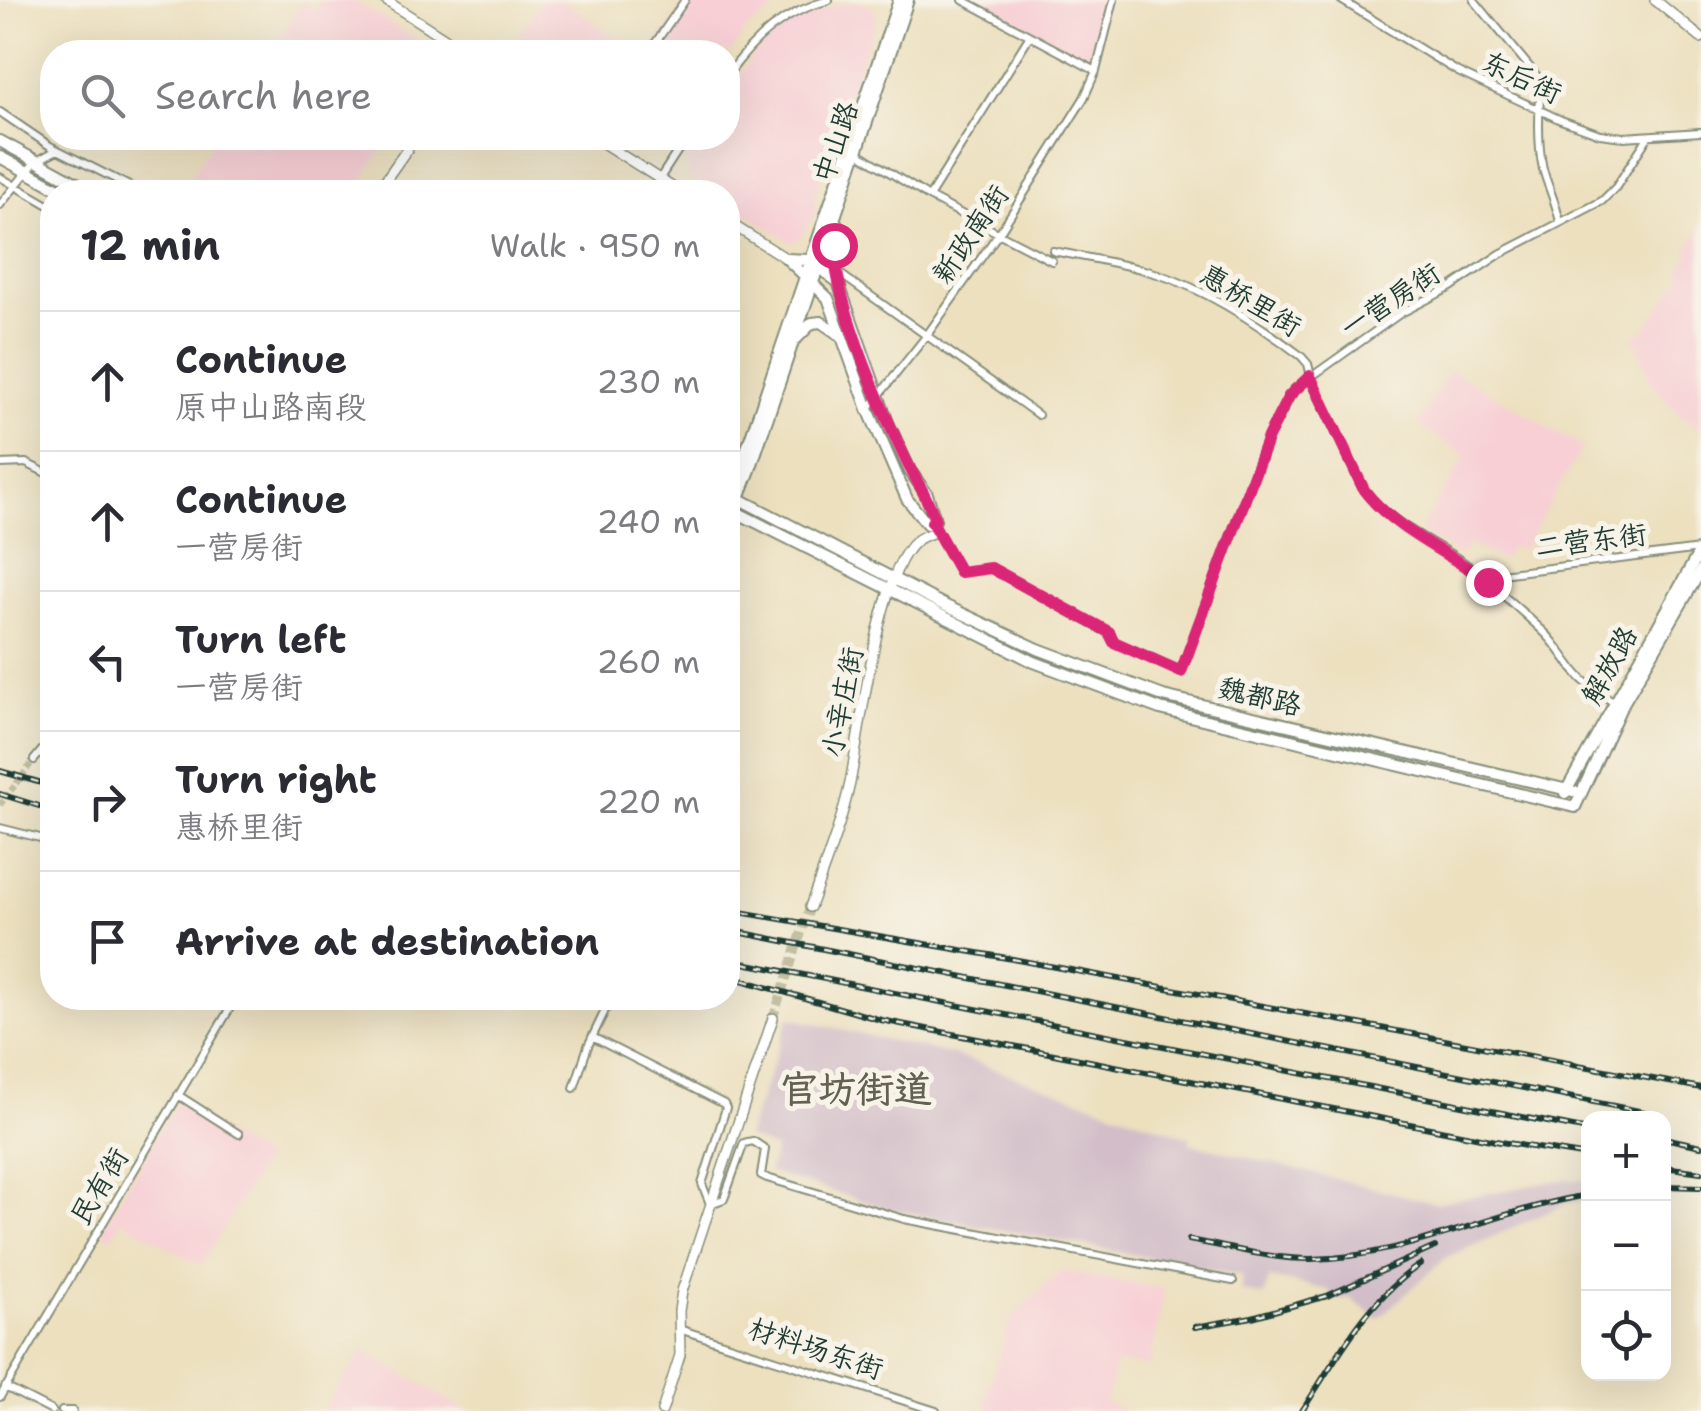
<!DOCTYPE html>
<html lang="en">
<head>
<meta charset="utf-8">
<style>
  :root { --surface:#fff; --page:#f2f2f3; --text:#2b2b33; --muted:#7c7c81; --line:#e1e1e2 }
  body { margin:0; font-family:"Shantell Sans","LXGW WenKai TC",sans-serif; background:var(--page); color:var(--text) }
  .controls { position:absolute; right:30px; bottom:30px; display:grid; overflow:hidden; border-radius:20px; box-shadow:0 10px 40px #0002 }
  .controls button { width:90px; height:90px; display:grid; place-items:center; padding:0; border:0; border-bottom:2px solid var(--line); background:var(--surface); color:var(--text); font:50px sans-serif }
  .stop { position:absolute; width:30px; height:30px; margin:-22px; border:8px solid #db2777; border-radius:50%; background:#fff }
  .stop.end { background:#db2777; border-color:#fff; box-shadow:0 2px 10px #0008 }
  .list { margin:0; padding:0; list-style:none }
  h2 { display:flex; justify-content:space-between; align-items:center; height:130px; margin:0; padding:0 40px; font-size:42px }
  h2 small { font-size:32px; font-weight:400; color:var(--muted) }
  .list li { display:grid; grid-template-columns:65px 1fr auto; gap:30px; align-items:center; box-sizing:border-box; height:140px; padding:0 40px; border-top:2px solid var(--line) }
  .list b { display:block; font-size:38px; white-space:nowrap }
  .list p { margin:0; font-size:32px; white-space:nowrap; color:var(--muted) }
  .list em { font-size:32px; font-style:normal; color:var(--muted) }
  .icon { flex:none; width:55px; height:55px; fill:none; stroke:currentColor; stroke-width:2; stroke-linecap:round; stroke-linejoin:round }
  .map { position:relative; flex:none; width:1701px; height:1411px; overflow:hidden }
  .search { position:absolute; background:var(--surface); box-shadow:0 10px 40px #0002; left:40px; top:40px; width:700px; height:110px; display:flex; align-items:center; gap:25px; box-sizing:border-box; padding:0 35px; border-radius:40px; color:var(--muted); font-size:38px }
  .panel { position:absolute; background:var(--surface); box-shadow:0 10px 40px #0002; left:40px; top:180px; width:700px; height:830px; border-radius:40px }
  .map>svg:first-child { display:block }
  .built { fill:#f7cfd4 }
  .industrial { fill:#d2bdc8 }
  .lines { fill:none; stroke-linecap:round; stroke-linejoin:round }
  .minor-tunnel { stroke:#c3bfa3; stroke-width:6; stroke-dasharray:6 3; stroke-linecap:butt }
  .tertiary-tunnel { stroke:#c3bfa3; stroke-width:9; stroke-dasharray:9 4.5; stroke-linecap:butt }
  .minor-casing { stroke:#868e7a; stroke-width:10 }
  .tertiary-casing { stroke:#868e7a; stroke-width:12 }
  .secondary-casing { stroke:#868e7a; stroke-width:14 }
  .minor { stroke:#fff; stroke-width:6 }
  .tertiary { stroke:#fff; stroke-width:9 }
  .secondary { stroke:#fff; stroke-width:10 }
  .rail-casing { stroke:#1f3d34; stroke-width:6 }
  .rail { stroke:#f7f3e8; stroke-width:2.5; stroke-dasharray:8; stroke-linecap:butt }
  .route { stroke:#db2777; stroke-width:12 }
  .labels { text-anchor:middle; stroke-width:10; stroke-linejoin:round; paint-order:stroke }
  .street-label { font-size:28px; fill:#1f3d34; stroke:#f7f3e8 }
  .district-label { font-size:38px; font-weight:bold; fill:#626152; stroke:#f7f3e8 }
</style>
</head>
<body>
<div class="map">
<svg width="1701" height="1411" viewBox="0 0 1701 1411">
  <rect width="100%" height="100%" fill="#f7f3e8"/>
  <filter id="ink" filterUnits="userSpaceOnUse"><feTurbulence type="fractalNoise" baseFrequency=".01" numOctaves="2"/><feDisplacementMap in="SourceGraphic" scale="20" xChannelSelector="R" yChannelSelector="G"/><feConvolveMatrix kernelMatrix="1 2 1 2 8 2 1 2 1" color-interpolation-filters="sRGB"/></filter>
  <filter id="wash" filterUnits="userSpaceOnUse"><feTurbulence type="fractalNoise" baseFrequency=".0048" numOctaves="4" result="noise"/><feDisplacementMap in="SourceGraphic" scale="40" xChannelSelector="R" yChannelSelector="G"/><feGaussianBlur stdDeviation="2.25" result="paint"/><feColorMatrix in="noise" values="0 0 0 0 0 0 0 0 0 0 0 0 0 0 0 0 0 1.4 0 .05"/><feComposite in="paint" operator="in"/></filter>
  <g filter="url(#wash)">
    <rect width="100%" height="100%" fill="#ece0bf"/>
    <!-- built -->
    <path class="built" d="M 321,0 L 353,0 L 435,52 L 270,52 L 302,2 L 315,10 Z
      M 542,0 L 562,0 L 634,51 L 507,52 Z
      M 687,0 L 785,0 L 763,19 L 748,27 L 728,57 L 728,52 L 652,52 Z
      M 974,0 L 1105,0 L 1092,53 L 1081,57 Z
      M 859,1 L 873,8 L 877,17 L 814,198 L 816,214 L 798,240 L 790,242 L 728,201 L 728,192 L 714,192 L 689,176 L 686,153 L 697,138 L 728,138 L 728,92 L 757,49 L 778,29 L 802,13 Z
      M 215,138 L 391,138 L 354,192 L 180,192 Z
      M 1701,230 L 1701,428 L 1678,414 L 1651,381 L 1633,336 L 1644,331 L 1684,274 L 1679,270 L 1690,255 L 1686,251 Z
      M 1449,369 L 1583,447 L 1524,548 L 1511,547 L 1503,560 L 1469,544 L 1461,557 L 1420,531 L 1466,456 L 1418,425 Z
      M 177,1102 L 265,1159 L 201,1266 L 122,1220 L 111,1237 L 100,1231 Z
      M 1060,1271 L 1165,1289 L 1150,1367 L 1117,1362 L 1105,1402 L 1126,1411 L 991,1411 L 984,1402 L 1011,1319 Z
      M 363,1350 L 464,1409 L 463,1411 L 322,1411 Z"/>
    <!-- industrial -->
    <path class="industrial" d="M 789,1018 L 954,1055 L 1191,1138 L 1189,1143 L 1435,1203 L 1566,1179 L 1588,1181 L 1588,1200 L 1568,1203 L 1447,1257 L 1378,1319 L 1351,1298 L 1334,1300 L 1329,1290 L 1269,1278 L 1264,1296 L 1241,1291 L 1243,1276 L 886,1208 L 768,1172 L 776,1149 L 746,1137 Z"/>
  </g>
  <g filter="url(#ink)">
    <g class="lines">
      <!-- minor-tunnel -->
      <path class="minor-tunnel" d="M 0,805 L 34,760"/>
      <!-- tertiary-tunnel -->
      <path class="tertiary-tunnel" d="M 773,1018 L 810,907"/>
      <!-- minor casing -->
      <g class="minor-casing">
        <path id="minor" d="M 963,0 L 1096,71
          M 1341,0 L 1458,72 L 1561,120 L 1600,134 L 1623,137 L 1701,132
          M 1474,0 L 1541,81 C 1539,109 1537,142 1543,169 C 1548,188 1557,204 1560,223
          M 649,52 L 685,0
          M 728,75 C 755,37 784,12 829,0
          M 0,112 L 50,146 L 141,192
          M 857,152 L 929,197 L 1052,261
          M 0,177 L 52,207
          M 651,192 L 686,138
          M 929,197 L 1029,37
          M 0,205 L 35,162 L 57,150
          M 1053,251 C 1083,257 1115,262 1144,270 C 1199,284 1256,322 1301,356 L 1308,364 L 1313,384 L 1364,490 C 1396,532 1449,545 1487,581 C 1506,598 1526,615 1544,632 C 1557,644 1566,661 1578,675 C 1587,686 1602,694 1614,703
          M 836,271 L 1038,415
          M 869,408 L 927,335 L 1003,227 L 1084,98 L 1096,71 L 1114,0
          M 0,464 L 26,463 L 52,476
          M 937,531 L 960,572 L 991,568 L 1109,633 L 1114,642 L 1181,671 L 1268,437 L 1294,389 L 1401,313 L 1451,287 L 1500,254 L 1602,201 L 1616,187 L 1648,137
          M 1488,581 L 1501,574 L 1700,549
          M 34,760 L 52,738
          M 0,828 L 52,841
          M 592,1037 L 724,1104 L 726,1108 L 702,1184 L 710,1204 L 724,1199 L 744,1143 L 753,1141 L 765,1149 L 761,1175 L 767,1178 L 904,1219 L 1233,1281
          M 574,1088 L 588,1046 L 611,998
          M 178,1095 L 239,1134
          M 682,1330 L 936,1411
          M 5,1387 L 52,1411
          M 0,1397 L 236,998
          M 62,1411 L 73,1411"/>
      </g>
      <!-- tertiary casing -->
      <g class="tertiary-casing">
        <path id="tertiary" d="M 385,0 L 466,52
          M 1655,0 L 1701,38
          M 595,138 L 680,192
          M 377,192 L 415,138
          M 728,222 L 787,259
          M 810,907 C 824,867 841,825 850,783 C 860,733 878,572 916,541 C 922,536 930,534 937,531 L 932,522
          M 662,1411 L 680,1355 L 679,1311 L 682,1291 L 773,1018"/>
      </g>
      <!-- secondary casing -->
      <g class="secondary-casing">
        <path id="secondary" d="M 0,141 L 93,192
          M 0,157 L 64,192
          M 837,224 L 835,245 L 838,281
          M 787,259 L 809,260 L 838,282 L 888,423 L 910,471 L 927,494 L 935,520 L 927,524 L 907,499 L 868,409 L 828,298 Z
          M 797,338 L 812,323 L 821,322 L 840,335
          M 728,493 L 944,605 L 1038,649 L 1163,696 L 1581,793
          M 729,501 L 899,0
          M 728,508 L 1034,662 L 1160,709 L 1575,807 L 1621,707 L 1701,570
          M 728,526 L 750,470 L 908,0
          M 1565,793 L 1701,549"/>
      </g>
      <!-- minor -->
      <use href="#minor" class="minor"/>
      <!-- tertiary -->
      <use href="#tertiary" class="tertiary"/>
      <!-- secondary -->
      <use href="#secondary" class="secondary"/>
      <!-- rail casing -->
      <g class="rail-casing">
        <path id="rail" d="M 0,771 L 52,786
          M 0,794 L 52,810
          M 728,910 L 1007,958 L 1701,1088
          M 728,930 L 1644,1112
          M 728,960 L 1588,1130
          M 728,976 L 881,1020 L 1501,1142 L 1588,1156
          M 1664,1138 L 1701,1146
          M 1664,1167 L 1701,1172
          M 1664,1186 L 1701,1187
          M 1189,1240 C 1229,1247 1270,1259 1311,1259 C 1407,1258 1495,1210 1588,1195
          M 1195,1327 L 1252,1317 L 1327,1296 L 1435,1247
          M 1302,1411 C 1336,1359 1368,1298 1421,1264"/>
      </g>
      <!-- rail -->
      <use href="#rail" class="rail"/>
    </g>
  </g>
  <g class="lines" filter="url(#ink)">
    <!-- route -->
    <path class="route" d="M 834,245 C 836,305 879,403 905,458 C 915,480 928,496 935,520 L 932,522 L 960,572 L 991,568 L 1109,632 L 1114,642 L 1181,672 L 1268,437 L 1289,396 L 1310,376 L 1364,490 C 1395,531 1447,551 1488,582"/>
  </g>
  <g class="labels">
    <!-- street labels -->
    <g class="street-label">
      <text transform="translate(1522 77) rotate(25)" y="10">东后街</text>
      <text transform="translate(835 142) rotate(-71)" y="10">中山路</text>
      <text transform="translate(970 234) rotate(-56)" y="10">新政南街</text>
      <text transform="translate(1251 300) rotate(31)" y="10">惠桥里街</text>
      <text transform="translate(1390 300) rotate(-33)" y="10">一营房街</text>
      <text transform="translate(1591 540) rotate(-7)" y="10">二营东街</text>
      <text transform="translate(1609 665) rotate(-61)" y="10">解放路</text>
      <text transform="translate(1260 696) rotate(13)" y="10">魏都路</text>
      <text transform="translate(842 702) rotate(-79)" y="10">小辛庄街</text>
      <text transform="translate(99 1186) rotate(-59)" y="10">民有街</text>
      <text transform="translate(816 1348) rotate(18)" y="10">材料场东街</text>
    </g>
    <!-- district labels -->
    <g class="district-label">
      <text x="856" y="1102">官坊街道</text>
    </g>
  </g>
</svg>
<div class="controls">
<button>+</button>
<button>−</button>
<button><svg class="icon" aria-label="locate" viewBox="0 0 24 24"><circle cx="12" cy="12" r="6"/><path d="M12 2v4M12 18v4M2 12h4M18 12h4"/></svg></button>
</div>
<div class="stop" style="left:834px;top:245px"></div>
<div class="stop end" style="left:1488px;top:582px"></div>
<div class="search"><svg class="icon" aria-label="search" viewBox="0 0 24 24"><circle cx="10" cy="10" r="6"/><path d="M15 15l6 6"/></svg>Search here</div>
<section class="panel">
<h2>12 min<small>Walk · 950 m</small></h2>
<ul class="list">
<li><svg class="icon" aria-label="ahead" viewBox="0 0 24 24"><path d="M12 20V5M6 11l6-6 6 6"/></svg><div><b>Continue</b><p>原中山路南段</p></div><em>230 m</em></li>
<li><svg class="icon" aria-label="ahead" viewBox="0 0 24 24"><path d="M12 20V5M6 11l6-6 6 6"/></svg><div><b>Continue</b><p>一营房街</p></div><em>240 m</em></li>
<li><svg class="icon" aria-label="left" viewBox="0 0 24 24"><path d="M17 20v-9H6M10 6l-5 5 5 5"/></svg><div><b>Turn left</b><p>一营房街</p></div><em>260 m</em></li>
<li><svg class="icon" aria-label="right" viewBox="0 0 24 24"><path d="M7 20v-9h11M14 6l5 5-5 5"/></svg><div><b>Turn right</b><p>惠桥里街</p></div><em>220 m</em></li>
<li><svg class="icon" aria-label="arrive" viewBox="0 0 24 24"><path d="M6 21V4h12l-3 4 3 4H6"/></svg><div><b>Arrive at destination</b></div></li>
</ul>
</section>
</div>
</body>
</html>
